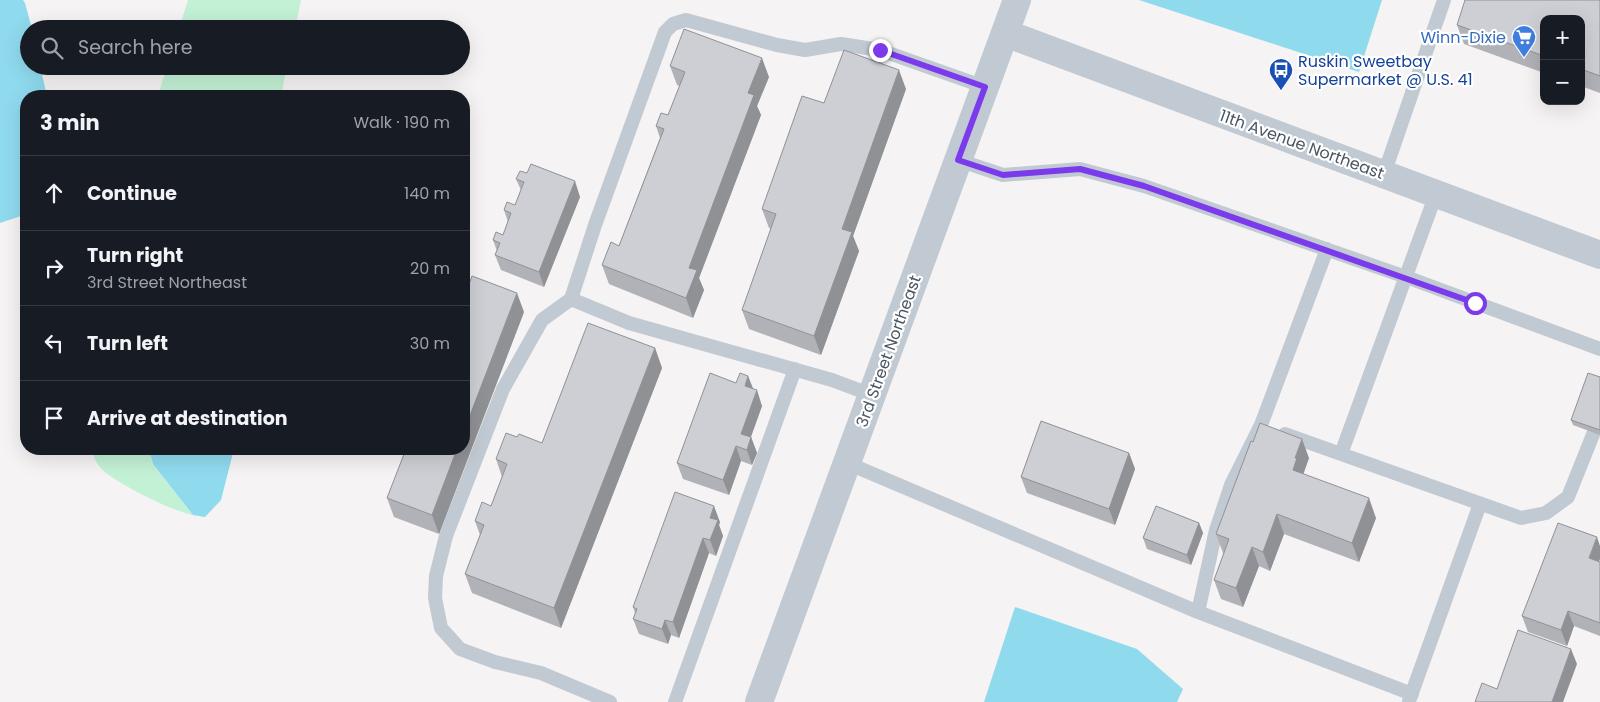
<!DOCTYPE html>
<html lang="en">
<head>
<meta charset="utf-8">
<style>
  :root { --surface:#171b24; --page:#242831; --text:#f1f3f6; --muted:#9ea1a6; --line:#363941 }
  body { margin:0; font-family:Poppins,sans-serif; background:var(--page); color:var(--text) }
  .controls { position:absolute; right:15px; top:15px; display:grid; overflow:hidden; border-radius:10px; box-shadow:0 5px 20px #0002 }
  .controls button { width:45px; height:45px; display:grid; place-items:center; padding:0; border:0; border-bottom:1px solid var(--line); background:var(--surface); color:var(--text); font:25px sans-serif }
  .stop { position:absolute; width:15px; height:15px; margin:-11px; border:4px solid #7c3aed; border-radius:50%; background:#fff }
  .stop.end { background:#7c3aed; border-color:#fff; box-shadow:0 1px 5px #0008 }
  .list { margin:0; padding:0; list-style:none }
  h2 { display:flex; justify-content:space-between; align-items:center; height:65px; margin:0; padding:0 20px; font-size:21px }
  h2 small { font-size:16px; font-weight:400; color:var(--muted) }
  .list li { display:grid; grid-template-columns:32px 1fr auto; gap:15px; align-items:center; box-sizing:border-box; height:75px; padding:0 20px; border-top:1px solid var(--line) }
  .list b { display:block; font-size:19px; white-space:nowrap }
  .list p { margin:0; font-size:16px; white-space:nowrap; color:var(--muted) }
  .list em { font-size:16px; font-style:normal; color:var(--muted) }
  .icon { flex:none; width:28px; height:28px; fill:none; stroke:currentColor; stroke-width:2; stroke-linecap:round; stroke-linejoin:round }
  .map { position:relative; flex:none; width:1600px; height:702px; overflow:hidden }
  .search { position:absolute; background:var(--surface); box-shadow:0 5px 20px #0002; left:20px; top:20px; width:450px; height:55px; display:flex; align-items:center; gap:12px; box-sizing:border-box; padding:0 18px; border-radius:28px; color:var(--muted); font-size:19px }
  .panel { position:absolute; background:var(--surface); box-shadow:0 5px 20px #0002; left:20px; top:90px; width:450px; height:365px; border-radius:20px }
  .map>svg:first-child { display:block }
  .green { fill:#c3f1d5 }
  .water { fill:#90daee }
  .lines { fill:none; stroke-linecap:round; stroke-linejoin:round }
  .lane { stroke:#c1cad2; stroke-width:14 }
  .street { stroke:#c1cad2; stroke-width:28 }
  .wall { fill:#b0b2b7 }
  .shaded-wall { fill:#909195 }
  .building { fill:#cdcfd5; stroke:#909195 }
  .route { stroke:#7c3aed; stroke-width:6 }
  .labels { text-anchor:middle; stroke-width:4.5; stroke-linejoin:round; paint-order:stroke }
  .shop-label { font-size:16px; fill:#366cbe; stroke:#fff; text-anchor:end }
  .transit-label { font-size:16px; fill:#164399; stroke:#fff; text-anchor:start }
  .street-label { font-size:16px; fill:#4a5661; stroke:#fff }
</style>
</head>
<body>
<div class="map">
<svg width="1600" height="702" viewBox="0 0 1600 702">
  <rect width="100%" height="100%" fill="#f5f3f3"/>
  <!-- green -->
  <path class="green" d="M 188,0 L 301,0 L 295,29 L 179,29 Z
    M 167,66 L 287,66 L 281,96 L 158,96 Z
    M 90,449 L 149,449 L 153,464 L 193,515 C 174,512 110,481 99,466 C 95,461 93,454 90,449 Z"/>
  <!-- water -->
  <path class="water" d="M 0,0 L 23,0 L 25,3 L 32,29 L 29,29 L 29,66 L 40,66 L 47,96 L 26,96 L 26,211 L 21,216 L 0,223 Z
    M 1139,0 L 1382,0 L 1359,72 Z
    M 149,449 L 234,449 L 221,500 L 205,517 L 193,515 L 153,464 Z
    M 1015,607 L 1137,649 L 1183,689 L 1177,702 L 984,702 Z"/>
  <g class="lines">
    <!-- lane -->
    <path class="lane" d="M 958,160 L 1003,175 L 1080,169 L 1144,186 L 1406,277 L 1600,349
      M 1384,174 L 1444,0
      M 1436,194 L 1341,454 L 1521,518 L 1546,513 L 1568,497 L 1594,432
      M 571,299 L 629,323 L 832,380 L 872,395
      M 1285,434 L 1341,454
      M 847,463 L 1198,612 L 1412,694
      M 1198,612 L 1216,530 L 1231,485 L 1261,425 L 1327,249
      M 1409,701 L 1480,504
      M 610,702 L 541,673 L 495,662 L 460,649 L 441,628 L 435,598 L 436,576 L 446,536 L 503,389 L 542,320 L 571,299 L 595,225 L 665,32 L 673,24 L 686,20 L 777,45 L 805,50 L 841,44 L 880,50 L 985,87
      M 675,702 L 795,369"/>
    <!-- street -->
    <path class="street" d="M 1005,33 L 1600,255
      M 759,702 L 1017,0"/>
  </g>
  <!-- wall -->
  <path class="wall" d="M 1600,0 L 1600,93 L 1581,86 L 1581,19 L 1544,19 L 1544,73 L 1464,44 L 1457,25 Z
    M 670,66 L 769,77 L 757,106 L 761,115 L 699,278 L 704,290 L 693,318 L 609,284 L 602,265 L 619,246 L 660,138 L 656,126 L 668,115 L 680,86 L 677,85 Z
    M 906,89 L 853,236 L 859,251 L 821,355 L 749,329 L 742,310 L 771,229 L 769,228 L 762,209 Z
    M 516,179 L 580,197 L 544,287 L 501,270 L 495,255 L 497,251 L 493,240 L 503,235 L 508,222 L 504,210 L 515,205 L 521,190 Z
    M 524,312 L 439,534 L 394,517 L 387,498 Z
    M 655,348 L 662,368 L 561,628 L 472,593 L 465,574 L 480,535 L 475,521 L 491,506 L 502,477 L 496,459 L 517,437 L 542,443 Z
    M 748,376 L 753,389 L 762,406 L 751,437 L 757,453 L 752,465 L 741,461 L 729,495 L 683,479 L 677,463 Z
    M 1600,377 L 1600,435 L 1573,425 L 1571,420 Z
    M 1129,453 L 1135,469 L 1115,525 L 1027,493 L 1021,477 Z
    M 1309,458 L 1303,474 L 1376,518 L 1359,562 L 1284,534 L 1270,571 L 1259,566 L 1243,607 L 1221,599 L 1214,580 L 1224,554 L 1223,553 L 1216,534 Z
    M 720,522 L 719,525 L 723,536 L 716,556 L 709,553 L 679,638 L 671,635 L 668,644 L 639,634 L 633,619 L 635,613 L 633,607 Z
    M 1199,523 L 1203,533 L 1191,565 L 1147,549 L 1143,538 Z
    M 1599,562 L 1600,562 L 1600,636 L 1574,626 L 1567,646 L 1528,632 L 1522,616 Z"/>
  <!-- shaded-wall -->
  <path class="shaded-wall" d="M 762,58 L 769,77 L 757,106 L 761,115 L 699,278 L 704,290 L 693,318 L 686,298 L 689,268 L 748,93 Z
    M 899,70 L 906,89 L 853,236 L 859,251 L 821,355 L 814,336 L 842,229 Z
    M 575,181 L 580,197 L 544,287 L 539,272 Z
    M 517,293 L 524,312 L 439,534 L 432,515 L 457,449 L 464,449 L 464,431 Z
    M 655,348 L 662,368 L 561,628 L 554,608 Z
    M 748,376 L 754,391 L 745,386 Z
    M 757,390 L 762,406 L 746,450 L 741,434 Z
    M 751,437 L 757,453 L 752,465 L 747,450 Z
    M 1302,439 L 1309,458 L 1303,475 L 1293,470 L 1295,458 Z
    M 736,446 L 741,461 L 729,495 L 723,480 Z
    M 1129,453 L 1135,469 L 1115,525 L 1109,509 Z
    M 1369,498 L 1376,518 L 1359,562 L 1352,543 Z
    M 714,506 L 720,522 L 719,525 L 723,536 L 716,556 L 710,540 L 710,518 Z
    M 1277,514 L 1284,534 L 1270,571 L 1263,552 Z
    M 1199,523 L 1203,533 L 1191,565 L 1187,555 Z
    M 1597,537 L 1600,546 L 1600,559 L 1595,574 L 1589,558 Z
    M 703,538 L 709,553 L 679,638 L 673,622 Z
    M 1252,547 L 1259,566 L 1243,607 L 1236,588 Z
    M 1568,611 L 1574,626 L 1567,646 L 1561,630 Z
    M 665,620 L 671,635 L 668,644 L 662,629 Z
    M 1571,649 L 1577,664 L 1563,702 L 1552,702 Z"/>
  <!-- building -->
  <path class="building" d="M 1465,0 L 1600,0 L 1600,76 L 1581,69 L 1581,19 L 1544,19 L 1544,56 L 1457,25 Z
    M 684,29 L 762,58 L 748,93 L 754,95 L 689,268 L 697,270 L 686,298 L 602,265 L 611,242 L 619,246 L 664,129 L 656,126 L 661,113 L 668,115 L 685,72 L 670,66 Z
    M 844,50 L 899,70 L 842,229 L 852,232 L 814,336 L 742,310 L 776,214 L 762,209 L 802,96 L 824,103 Z
    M 531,164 L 575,181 L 539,272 L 495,255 L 500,243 L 493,240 L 496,232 L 503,235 L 511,213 L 504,210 L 507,202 L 515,205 L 524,182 L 516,179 L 520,171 L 527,173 Z
    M 472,276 L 517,293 L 464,431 L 464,298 Z
    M 588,323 L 655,348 L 554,608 L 465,574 L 484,525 L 475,521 L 482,502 L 491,506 L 507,464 L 496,459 L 506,433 L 517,437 L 519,434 L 542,443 Z
    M 710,373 L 736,383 L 740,373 L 748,376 L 745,386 L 757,390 L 741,434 L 751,437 L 747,450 L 736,446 L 723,480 L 677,463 Z
    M 1588,373 L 1600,377 L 1600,430 L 1571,420 Z
    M 1041,421 L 1129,453 L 1109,509 L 1021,477 Z
    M 1260,423 L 1302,439 L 1295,458 L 1297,458 L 1293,470 L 1369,498 L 1352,543 L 1277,514 L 1263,552 L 1252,547 L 1236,588 L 1214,580 L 1229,539 L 1216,534 L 1251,441 L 1253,442 Z
    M 406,449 L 457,449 L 432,515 L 387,498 Z
    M 675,492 L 714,506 L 710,518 L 718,520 L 710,540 L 703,538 L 673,622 L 665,620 L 662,629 L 633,619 L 637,609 L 633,607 Z
    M 1156,506 L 1199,523 L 1187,555 L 1143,538 Z
    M 1558,523 L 1597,537 L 1589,558 L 1600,562 L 1600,623 L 1568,611 L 1561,630 L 1522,616 Z
    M 1518,630 L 1571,649 L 1552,702 L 1475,702 L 1482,683 L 1497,689 Z"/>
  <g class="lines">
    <!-- route -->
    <path class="route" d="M 880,50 L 985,87 L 958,160 L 1003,175 L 1080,169 L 1144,186 L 1475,303"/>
  </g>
  <!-- icons -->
  <defs>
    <g id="supermarket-pin" transform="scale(1.25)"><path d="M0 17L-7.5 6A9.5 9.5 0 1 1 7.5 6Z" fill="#3f7fe0" stroke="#fff"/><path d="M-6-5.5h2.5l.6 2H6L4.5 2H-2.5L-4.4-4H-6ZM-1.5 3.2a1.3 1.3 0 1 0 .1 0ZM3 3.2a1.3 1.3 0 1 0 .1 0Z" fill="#fff"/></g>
    <g id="bus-pin" transform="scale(1.25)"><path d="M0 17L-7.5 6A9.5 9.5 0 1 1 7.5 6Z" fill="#1a4fb4" stroke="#fff"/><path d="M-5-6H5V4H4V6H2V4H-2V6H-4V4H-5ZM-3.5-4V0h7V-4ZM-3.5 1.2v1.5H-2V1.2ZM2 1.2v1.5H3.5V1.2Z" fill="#fff"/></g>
  </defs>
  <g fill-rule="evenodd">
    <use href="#supermarket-pin" x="1524" y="37"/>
    <use href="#bus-pin" x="1281" y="70"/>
  </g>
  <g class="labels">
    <!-- shop labels -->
    <g class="shop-label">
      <text x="1506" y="43">Winn-Dixie</text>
    </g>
    <!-- transit labels -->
    <g class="transit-label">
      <text x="1298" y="67">Ruskin Sweetbay<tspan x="1298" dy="18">Supermarket @ U.S. 41</tspan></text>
    </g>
    <!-- street labels -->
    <g class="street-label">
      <text transform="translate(1302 144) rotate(20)" y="6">11th Avenue Northeast</text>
      <text transform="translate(888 351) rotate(-70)" y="6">3rd Street Northeast</text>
    </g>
  </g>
</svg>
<div class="controls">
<button>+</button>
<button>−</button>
</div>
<div class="stop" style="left:1475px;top:303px"></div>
<div class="stop end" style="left:880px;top:50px"></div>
<div class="search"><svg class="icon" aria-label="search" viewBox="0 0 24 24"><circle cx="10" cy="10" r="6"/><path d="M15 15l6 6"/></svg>Search here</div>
<section class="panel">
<h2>3 min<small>Walk · 190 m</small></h2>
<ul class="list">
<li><svg class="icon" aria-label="ahead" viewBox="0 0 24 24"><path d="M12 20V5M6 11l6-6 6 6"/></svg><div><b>Continue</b></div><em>140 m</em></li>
<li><svg class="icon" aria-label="right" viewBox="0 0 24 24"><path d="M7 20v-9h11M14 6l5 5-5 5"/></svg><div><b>Turn right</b><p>3rd Street Northeast</p></div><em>20 m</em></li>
<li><svg class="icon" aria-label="left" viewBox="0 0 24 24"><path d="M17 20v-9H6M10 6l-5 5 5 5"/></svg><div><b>Turn left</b></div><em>30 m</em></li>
<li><svg class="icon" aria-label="arrive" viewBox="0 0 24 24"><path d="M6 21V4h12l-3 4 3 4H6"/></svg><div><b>Arrive at destination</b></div></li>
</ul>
</section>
</div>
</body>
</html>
